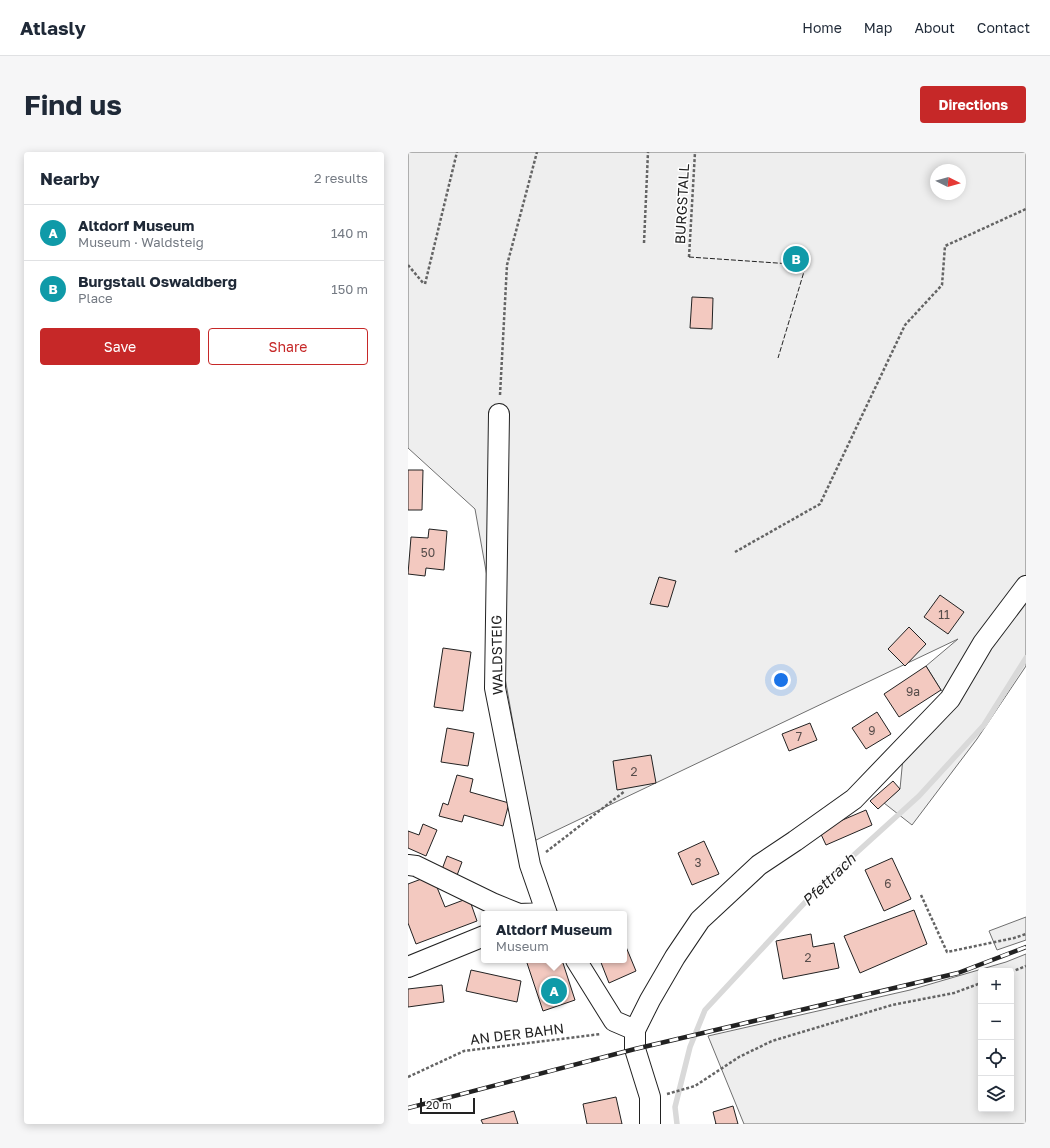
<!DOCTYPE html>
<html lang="en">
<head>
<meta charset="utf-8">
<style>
  :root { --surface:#fff; --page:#f6f6f7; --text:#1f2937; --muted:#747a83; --line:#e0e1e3; --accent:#c62828 }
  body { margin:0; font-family:"Golos Text",sans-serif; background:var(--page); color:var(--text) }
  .controls { position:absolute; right:12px; bottom:12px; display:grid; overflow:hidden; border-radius:4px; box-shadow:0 2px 10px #0003 }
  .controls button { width:36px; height:36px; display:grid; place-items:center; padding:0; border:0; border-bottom:1px solid var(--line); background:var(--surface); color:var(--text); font:20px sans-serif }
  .compass { position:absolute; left:522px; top:12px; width:36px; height:36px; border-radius:50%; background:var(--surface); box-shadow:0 2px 10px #0003; rotate:95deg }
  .scale { position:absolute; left:12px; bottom:10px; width:55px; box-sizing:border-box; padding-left:4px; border:2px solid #222; border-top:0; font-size:11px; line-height:14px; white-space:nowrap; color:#222; -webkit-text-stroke:3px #fff; paint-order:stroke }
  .you { position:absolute; left:373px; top:528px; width:14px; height:14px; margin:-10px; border:3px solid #fff; border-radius:50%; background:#1a73e8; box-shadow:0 0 0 6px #1a73e833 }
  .badge { display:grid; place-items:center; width:26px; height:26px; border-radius:50%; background:var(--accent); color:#fff; font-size:13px; font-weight:700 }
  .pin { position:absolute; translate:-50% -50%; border:2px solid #fff; box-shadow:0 1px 4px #0006 }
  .popup { position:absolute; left:73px; top:759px; width:146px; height:52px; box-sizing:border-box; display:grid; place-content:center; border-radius:4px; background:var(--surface); filter:drop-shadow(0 1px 3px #0005); font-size:13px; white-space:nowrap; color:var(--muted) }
  .popup b { font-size:15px; color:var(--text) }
  .popup::after { content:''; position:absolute; left:50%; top:100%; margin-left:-8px; border:8px solid transparent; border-top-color:var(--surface) }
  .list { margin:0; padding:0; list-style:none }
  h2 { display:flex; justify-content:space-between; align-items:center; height:52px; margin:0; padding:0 16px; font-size:17px }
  h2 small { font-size:13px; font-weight:400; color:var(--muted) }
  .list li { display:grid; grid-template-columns:26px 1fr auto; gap:12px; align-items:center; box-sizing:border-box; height:56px; padding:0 16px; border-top:1px solid var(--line) }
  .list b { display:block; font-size:15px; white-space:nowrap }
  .list p { margin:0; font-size:13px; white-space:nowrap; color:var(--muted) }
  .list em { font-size:13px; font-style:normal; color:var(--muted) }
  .actions { display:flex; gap:8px; padding:12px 16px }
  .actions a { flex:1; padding:9px 0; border:1px solid var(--accent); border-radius:4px; text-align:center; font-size:14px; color:var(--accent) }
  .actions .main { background:var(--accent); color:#fff }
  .icon { flex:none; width:22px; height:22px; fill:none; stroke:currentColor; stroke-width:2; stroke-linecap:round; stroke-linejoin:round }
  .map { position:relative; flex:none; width:618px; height:972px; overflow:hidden; border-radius:4px }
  header { display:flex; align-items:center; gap:24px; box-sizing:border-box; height:56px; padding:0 20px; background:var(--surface); border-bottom:1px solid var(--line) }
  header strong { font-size:19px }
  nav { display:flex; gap:22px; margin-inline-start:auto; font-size:14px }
  .intro { display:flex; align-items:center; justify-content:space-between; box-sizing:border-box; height:96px; padding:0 24px }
  h1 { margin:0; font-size:28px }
  .button { padding:10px 18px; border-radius:4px; background:var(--accent); color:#fff; font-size:14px; font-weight:700 }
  main { display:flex; gap:24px; padding:0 24px }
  aside { flex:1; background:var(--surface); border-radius:4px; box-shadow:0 2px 10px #0003 }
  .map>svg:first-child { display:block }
  .green { fill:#eee; stroke:#6f6f6f; fill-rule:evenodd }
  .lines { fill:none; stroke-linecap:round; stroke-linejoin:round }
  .stream { stroke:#d9d9d9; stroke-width:5.5 }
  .building { fill:#f3c9c0; stroke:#222 }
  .minor-casing { stroke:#222; stroke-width:22 }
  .path { stroke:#646464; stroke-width:2.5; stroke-dasharray:3 2; stroke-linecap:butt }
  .minor { stroke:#fff; stroke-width:20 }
  .rail-casing { stroke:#222; stroke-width:4.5 }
  .rail { stroke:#fff; stroke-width:3; stroke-dasharray:9; stroke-linecap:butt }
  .fence { stroke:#222; stroke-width:1; stroke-dasharray:5 2; stroke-linecap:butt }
  .labels { text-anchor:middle; stroke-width:3; stroke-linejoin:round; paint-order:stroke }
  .number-label { font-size:12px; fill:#564c4a }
  .street-label { font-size:14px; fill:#222; stroke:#fff }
  .water-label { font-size:15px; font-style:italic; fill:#222; stroke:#fff }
</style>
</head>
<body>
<header>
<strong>Atlasly</strong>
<nav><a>Home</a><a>Map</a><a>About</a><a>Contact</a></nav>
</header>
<div class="intro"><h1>Find us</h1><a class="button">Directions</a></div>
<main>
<aside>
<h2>Nearby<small>2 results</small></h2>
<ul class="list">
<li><span class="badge" style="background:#0f9aa8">A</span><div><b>Altdorf Museum</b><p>Museum · Waldsteig</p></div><em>140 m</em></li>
<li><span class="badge" style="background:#0f9aa8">B</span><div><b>Burgstall Oswaldberg</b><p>Place</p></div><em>150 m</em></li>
</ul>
<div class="actions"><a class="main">Save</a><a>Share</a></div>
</aside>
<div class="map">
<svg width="618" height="972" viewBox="0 0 618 972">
  <rect width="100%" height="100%" fill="#fff"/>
  <!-- green -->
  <path class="green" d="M 0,0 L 618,0 L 618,514 L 569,587 L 504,673 L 476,651 L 492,637 L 496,595 L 542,547 L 533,538 L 518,514 L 550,487 L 126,689 L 67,357 L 0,296 ZM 528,18 L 552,18 L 552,42 L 528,42 Z
    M 618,765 L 618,788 L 589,798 L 581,779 Z
    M 618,802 L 618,972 L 336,972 L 300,884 L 502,838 L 598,810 ZM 573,819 L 603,819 L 603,957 L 573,957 Z"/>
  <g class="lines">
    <!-- stream -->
    <path class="stream" d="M 269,972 L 267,955 L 282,895 L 297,858 L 415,731 L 511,644 L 576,573 L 618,506"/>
  </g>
  <!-- building -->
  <path class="building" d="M 284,145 L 305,146 L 304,177 L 282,176 Z
    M 0,318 L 15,318 L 14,358 L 0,358 Z
    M 21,377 L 39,379 L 36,418 L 18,416 L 17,424 L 0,422 L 3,385 L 20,386 Z
    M 251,425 L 268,429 L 260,455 L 242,452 Z
    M 532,443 L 556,460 L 540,482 L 516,465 Z
    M 501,475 L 518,492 L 497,514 L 480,497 Z
    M 35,496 L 63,500 L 55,559 L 26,555 Z
    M 518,514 L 533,538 L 491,565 L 476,542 Z
    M 469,560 L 483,582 L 458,597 L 444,576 Z
    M 402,571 L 409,588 L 381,599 L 374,582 Z
    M 39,576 L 66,581 L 60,614 L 33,610 Z
    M 243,603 L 248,631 L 209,638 L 205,609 Z
    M 49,623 L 65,627 L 62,640 L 101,651 L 95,674 L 56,663 L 54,670 L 31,664 L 35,651 L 40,653 Z
    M 485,629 L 492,637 L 470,657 L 462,649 Z
    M 458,658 L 464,673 L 418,693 L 411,678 Z
    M 15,672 L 29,678 L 18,704 L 0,696 L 0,679 L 11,683 Z
    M 296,689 L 311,722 L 284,733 L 270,701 Z
    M 39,704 L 54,710 L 48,726 L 33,720 Z
    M 484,706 L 503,747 L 476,759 L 457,718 Z
    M 24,723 L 37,755 L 61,746 L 69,769 L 8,792 L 0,771 L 0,732 Z
    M 506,758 L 519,792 L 452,821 L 436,784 Z
    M 403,782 L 405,795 L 426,791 L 431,816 L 375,827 L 368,789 Z
    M 216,790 L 228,819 L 201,831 L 192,808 L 216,808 Z
    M 118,808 L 154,808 L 167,848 L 135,859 Z
    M 63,818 L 113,829 L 109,850 L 58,839 Z
    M 34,833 L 36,850 L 0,855 L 0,837 Z
    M 208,945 L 214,972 L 179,972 L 175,952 Z
    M 325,954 L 330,972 L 307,972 L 308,972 L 305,960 Z
    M 106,959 L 110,972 L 75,972 L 73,968 Z"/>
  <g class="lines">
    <!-- minor casing -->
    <g class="minor-casing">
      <path id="minor" d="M 91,262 L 87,536 L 122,713 L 139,762
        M 0,713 L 8,714 L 84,751 L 111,762 L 138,761
        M 168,808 L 206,869 L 227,878
        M 0,815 L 76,784
        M 242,972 L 242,945 L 227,897 L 227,878 L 242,848 L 267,805 L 292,768 L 351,713 L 387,689 L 446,647 L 542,547 L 575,491 L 618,434"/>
    </g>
    <!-- path -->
    <path class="path" d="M 236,91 L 240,0
      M 281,105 L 287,0
      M 0,113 L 16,132
      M 17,132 L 49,0
      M 92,243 L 99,113 L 129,0
      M 327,400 L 412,352 L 497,173 L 534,133 L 537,94 L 618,57
      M 138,700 L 217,639
      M 513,743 L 539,800 L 606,786 L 618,782
      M 603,820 L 618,814
      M 0,925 L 56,899 L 193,882
      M 259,942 L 287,934 L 331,905 L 364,889 L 484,853 L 546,841 L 573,831"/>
    <!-- minor -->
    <use href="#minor" class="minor"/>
    <!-- rail casing -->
    <g class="rail-casing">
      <path id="rail" d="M 0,956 L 227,897 L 550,821 L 618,795"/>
    </g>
    <!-- rail -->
    <use href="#rail" class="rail"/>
    <!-- fence -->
    <path class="fence" d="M 281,105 L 398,113 L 370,206"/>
  </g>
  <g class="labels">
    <!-- number labels -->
    <g class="number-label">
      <text x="20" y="405">50</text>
      <text x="536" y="467">11</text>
      <text x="505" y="544">9a</text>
      <text x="464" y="583">9</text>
      <text x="391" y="589">7</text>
      <text x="226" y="624">2</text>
      <text x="290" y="715">3</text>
      <text x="480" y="736">6</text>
      <text x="400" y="810">2</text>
    </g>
    <!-- street labels -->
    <g class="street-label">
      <text transform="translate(274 52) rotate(-87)" y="5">BURGSTALL</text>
      <text transform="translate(89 503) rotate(-91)" y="5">WALDSTEIG</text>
      <text transform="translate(109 882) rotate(-7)" y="5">AN DER BAHN</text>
    </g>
    <!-- water labels -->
    <g class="water-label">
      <text transform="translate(421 728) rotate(-44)" y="5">Pfettrach</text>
    </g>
  </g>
</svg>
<div class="controls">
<button>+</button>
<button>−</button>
<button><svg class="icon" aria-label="locate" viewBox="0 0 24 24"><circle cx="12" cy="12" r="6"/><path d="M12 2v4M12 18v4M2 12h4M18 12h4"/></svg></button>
<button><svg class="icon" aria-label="layers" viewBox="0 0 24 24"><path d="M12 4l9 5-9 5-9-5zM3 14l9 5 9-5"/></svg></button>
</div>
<svg class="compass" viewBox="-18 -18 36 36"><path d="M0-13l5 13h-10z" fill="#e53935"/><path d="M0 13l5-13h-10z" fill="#747a83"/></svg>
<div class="scale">20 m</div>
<div class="you"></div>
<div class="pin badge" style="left:146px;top:839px;background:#0f9aa8">A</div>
<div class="popup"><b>Altdorf Museum</b>Museum</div>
<div class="pin badge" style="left:388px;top:107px;background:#0f9aa8">B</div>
</div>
</main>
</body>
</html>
